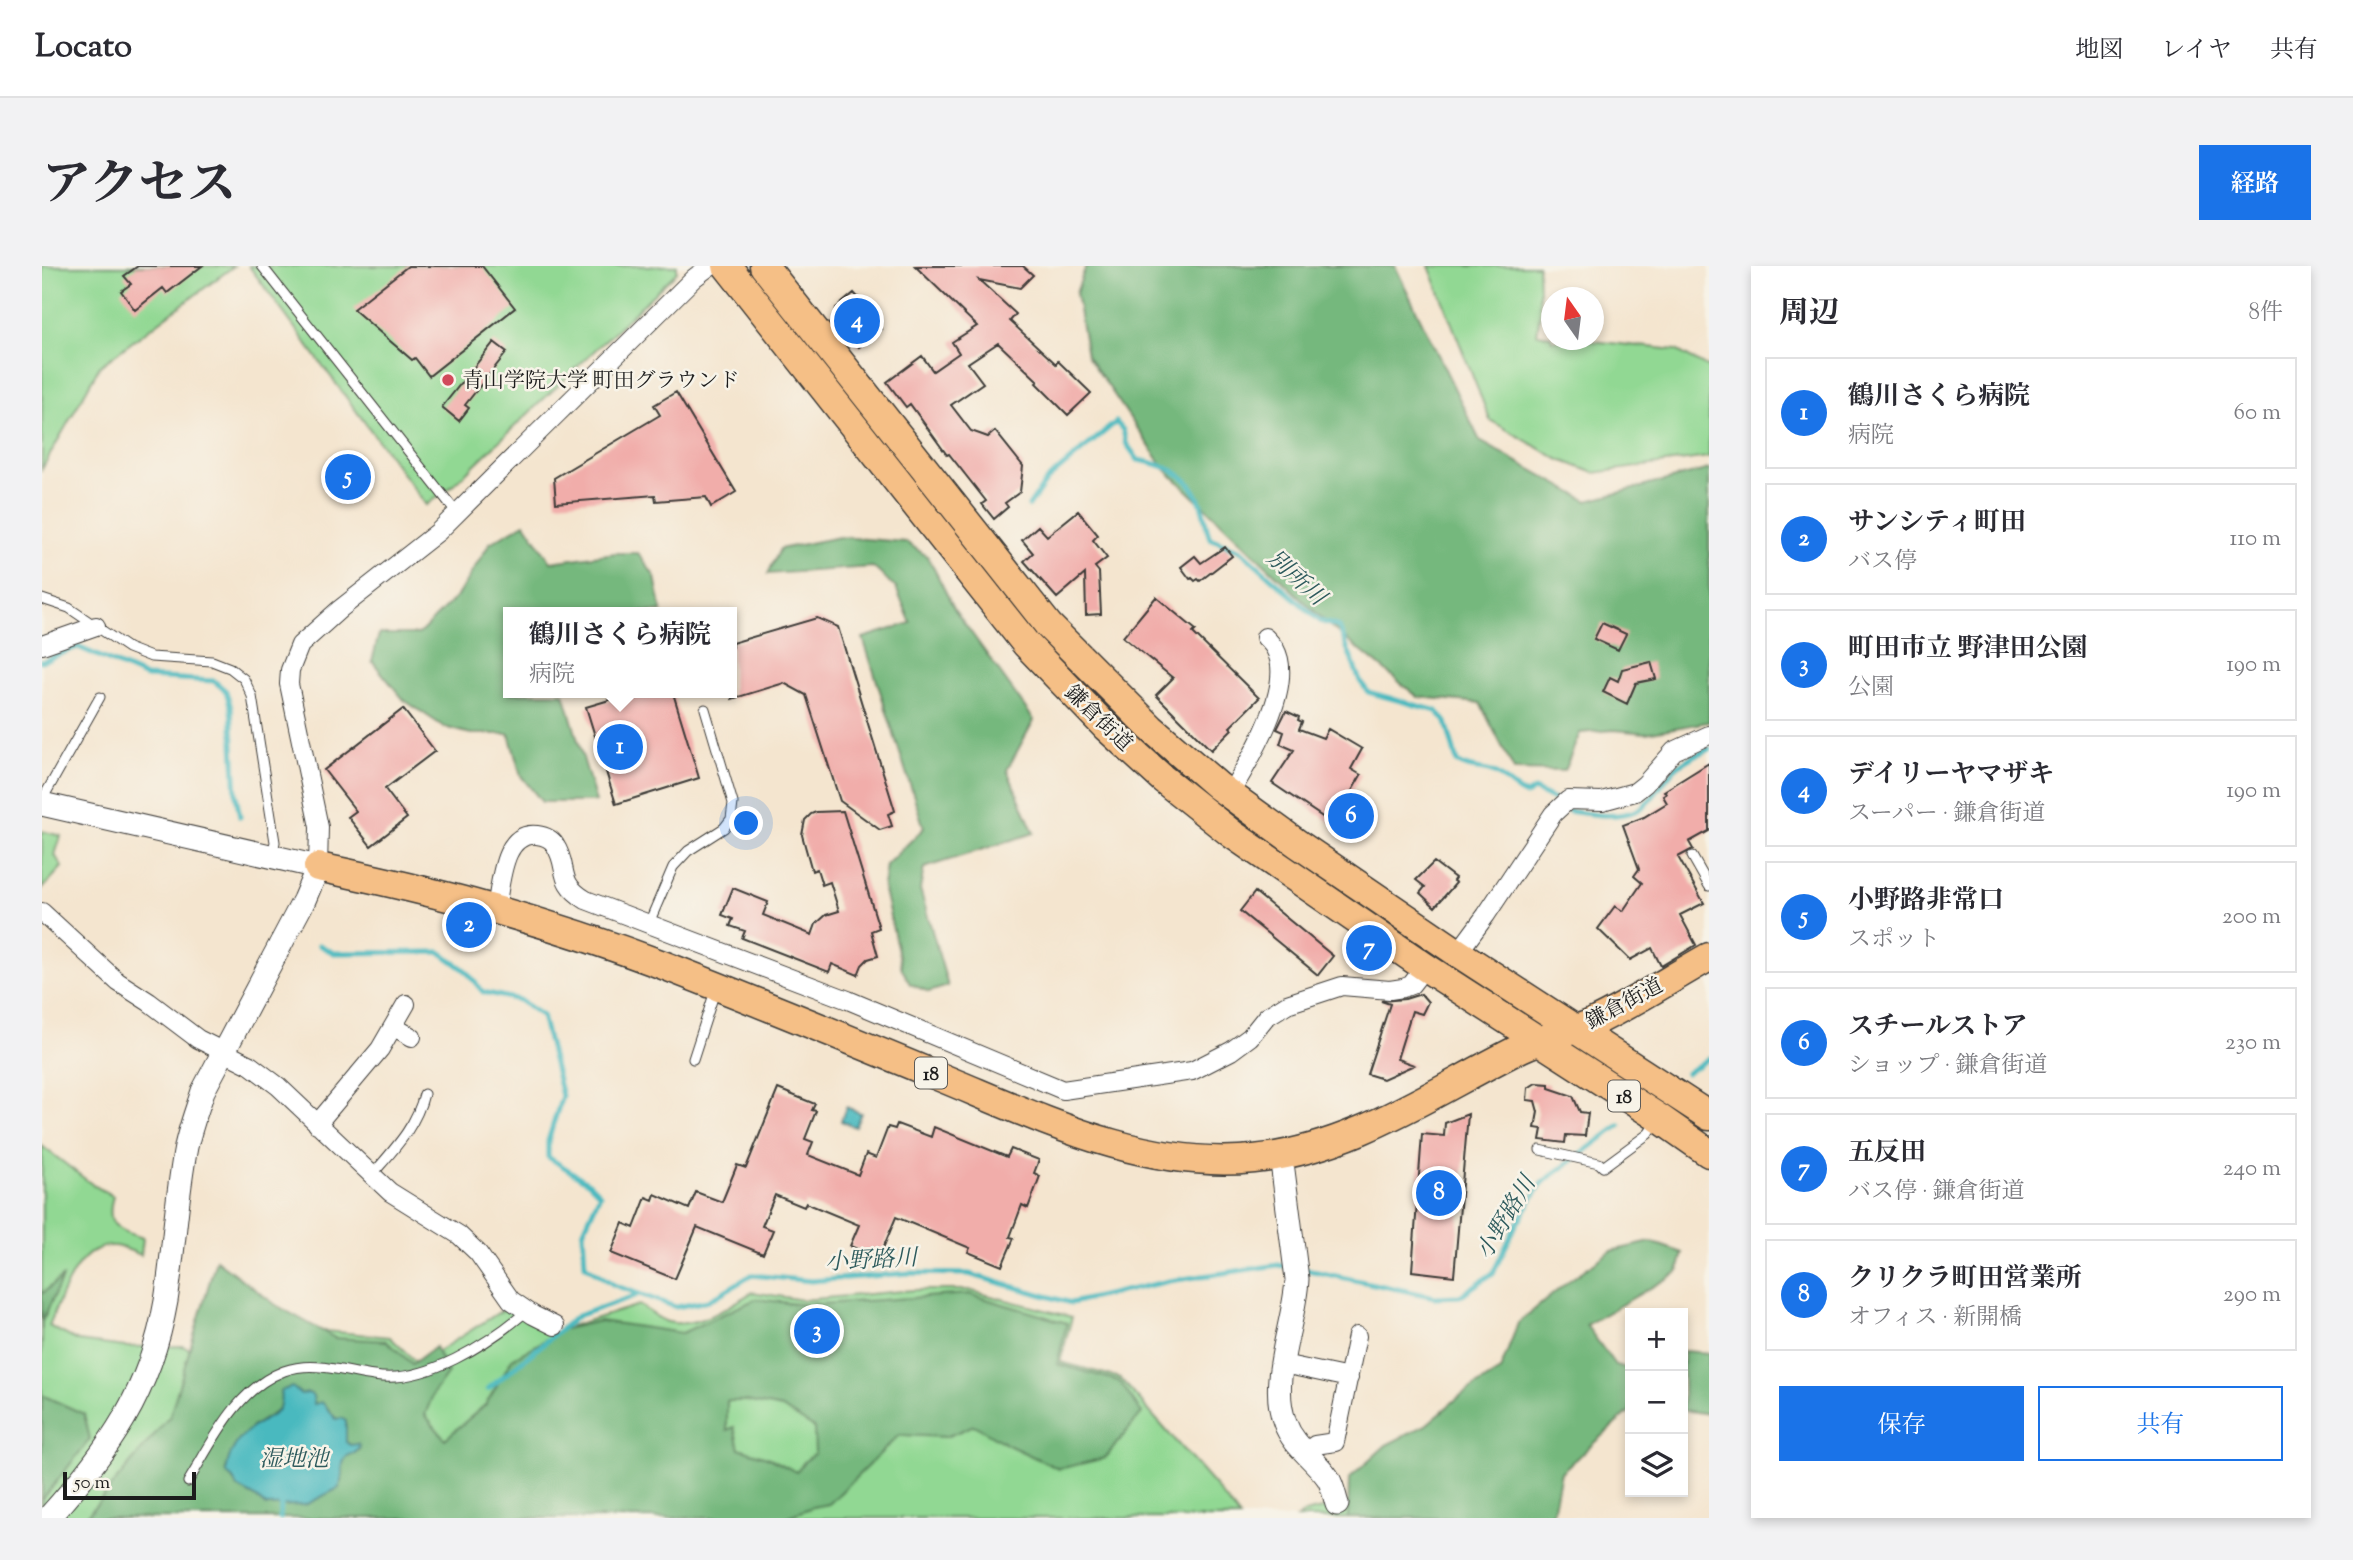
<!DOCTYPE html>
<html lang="ja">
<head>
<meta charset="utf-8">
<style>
  :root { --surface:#fff; --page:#f2f2f3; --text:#2b2b33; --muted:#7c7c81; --line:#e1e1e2; --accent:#1a73e8 }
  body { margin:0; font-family:"Sorts Mill Goudy","Noto Serif JP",serif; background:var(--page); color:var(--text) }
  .controls { position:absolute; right:21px; bottom:21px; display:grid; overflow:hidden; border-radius:0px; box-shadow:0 4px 10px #0003 }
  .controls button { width:63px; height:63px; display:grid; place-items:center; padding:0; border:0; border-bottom:2px solid var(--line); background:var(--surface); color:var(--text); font:35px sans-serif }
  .compass { position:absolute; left:1499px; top:21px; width:63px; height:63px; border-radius:50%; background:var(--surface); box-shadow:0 4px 10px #0003; rotate:346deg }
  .scale { position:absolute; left:21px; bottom:18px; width:133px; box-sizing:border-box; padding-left:7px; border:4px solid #1c1c1c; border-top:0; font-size:19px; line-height:24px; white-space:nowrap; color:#1c1c1c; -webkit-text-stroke:5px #f7f3e8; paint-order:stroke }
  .you { position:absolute; left:705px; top:558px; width:24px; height:24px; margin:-18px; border:5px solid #fff; border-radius:50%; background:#1a73e8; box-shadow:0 0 0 10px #1a73e833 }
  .badge { display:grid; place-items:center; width:46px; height:46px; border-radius:50%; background:var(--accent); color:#fff; font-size:23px; font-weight:700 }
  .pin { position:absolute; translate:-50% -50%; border:4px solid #fff; box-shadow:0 2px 7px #0006 }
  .popup { position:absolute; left:461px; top:341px; width:234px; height:91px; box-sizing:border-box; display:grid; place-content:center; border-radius:0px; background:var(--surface); filter:drop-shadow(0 2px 5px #0005); font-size:23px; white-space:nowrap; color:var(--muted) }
  .popup b { font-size:26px; color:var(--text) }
  .popup::after { content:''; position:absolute; left:50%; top:100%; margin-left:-14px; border:14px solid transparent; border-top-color:var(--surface) }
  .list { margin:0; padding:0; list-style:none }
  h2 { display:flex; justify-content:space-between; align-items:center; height:91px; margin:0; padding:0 28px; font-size:30px }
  h2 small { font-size:23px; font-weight:400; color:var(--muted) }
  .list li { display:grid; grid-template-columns:46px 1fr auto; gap:21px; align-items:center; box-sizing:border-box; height:112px; margin:0 14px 14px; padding:0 14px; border:2px solid var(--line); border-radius:0px }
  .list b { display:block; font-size:26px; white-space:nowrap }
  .list p { margin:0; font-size:23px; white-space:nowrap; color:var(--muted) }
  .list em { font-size:23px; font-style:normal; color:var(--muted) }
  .actions { display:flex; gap:14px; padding:21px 28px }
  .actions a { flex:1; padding:16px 0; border:2px solid var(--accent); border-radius:0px; text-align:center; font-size:24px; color:var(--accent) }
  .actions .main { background:var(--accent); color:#fff }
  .icon { flex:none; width:38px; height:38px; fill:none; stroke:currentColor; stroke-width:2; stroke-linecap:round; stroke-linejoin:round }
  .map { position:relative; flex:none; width:1667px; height:1252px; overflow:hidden; border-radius:0px }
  header { display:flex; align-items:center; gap:42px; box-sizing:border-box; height:98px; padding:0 35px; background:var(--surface); border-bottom:2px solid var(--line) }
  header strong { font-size:33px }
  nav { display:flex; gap:38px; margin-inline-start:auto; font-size:24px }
  .intro { display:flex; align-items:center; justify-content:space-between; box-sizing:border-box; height:168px; padding:0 42px }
  h1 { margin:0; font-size:49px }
  .button { padding:18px 32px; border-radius:0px; background:var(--accent); color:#fff; font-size:24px; font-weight:700 }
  main { display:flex; gap:42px; padding:0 42px }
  aside { flex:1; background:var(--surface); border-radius:0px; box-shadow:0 4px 10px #0003 }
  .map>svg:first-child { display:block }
  .green { fill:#91d893; stroke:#567a58; stroke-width:2 }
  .forest { fill:#74b87d; stroke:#486a4c; stroke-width:2; fill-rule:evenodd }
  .water { fill:#49b9bf; stroke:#326a6e; stroke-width:2 }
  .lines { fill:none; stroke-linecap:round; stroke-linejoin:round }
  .stream { stroke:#49b9bf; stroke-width:5 }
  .building { fill:#f1adaa }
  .service-casing { stroke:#3c3a37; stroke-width:11 }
  .minor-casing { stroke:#3c3a37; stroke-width:20 }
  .tertiary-casing { stroke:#3c3a37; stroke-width:25 }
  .primary-casing { stroke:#3c3a37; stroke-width:31 }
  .service { stroke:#fff; stroke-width:9 }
  .minor { stroke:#fff; stroke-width:18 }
  .tertiary { stroke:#fff; stroke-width:23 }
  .primary { stroke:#f5bf86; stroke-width:28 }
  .poi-dot { fill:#d1495b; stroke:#f7f3e8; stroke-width:2.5 }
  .labels { text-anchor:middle; stroke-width:5; stroke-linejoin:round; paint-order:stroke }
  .shield { fill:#f7f3e8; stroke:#5e5c59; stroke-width:2 }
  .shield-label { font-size:19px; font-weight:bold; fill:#1c1c1c }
  .poi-label { font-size:21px; fill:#1c1c1c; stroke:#f7f3e8; text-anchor:start }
  .street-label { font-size:21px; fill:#1c1c1c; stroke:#f7f3e8 }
  .water-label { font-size:23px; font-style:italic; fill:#2e5b5d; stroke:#f7f3e8 }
</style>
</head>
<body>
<header>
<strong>Locato</strong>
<nav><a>地図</a><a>レイヤ</a><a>共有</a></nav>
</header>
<div class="intro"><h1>アクセス</h1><a class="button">経路</a></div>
<main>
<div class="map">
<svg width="1667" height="1252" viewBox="0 0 1667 1252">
  <rect width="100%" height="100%" fill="#f7f3e8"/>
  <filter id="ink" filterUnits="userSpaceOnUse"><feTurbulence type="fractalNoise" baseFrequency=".0143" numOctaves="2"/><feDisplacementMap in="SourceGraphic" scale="14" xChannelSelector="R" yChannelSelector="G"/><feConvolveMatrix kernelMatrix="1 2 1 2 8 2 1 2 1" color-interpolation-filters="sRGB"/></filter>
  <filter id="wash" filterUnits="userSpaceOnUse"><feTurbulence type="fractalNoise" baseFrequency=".00686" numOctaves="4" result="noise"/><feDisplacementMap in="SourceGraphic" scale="28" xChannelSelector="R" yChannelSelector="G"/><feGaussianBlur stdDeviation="1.57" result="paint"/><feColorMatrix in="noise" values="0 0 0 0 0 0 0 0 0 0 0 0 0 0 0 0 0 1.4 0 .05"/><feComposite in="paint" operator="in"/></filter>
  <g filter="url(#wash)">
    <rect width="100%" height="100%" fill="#f4e5cf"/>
    <!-- green -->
    <path class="green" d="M 0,0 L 192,0 L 58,100 L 0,203 Z
      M 207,0 L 635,0 L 635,6 L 408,222 L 384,239 Z
      M 1387,0 L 1496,0 L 1498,48 L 1495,68 L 1509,70 L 1510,74 L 1541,74 L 1634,84 L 1667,102 L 1667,191 L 1552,207 L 1516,193 L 1448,154 Z
      M 0,565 L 19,570 L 13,589 L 20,601 L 0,623 Z
      M 0,880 L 51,919 L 71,930 C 62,961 77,964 101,972 L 99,989 C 91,986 81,981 73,980 C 34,977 19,1032 7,1060 L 36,1075 L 83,1081 L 140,1080 L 178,1095 L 218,1059 L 348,1071 L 376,1098 L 464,1042 L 518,1071 L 529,1060 L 597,1039 C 606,1044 617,1054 626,1056 C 655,1063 687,1041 710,1026 L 761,1034 L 872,1024 L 926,1024 L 1030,1051 L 1018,1096 L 1078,1112 L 1173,1220 L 1198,1252 L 0,1252 Z
      M 1323,1233 L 1314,1252 L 1255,1252 L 1263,1247 Z"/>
    <!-- forest -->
    <path class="forest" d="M 1044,0 L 1353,0 L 1438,175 L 1546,235 L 1667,203 L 1667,456 L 1604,467 L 1572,464 L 1538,467 L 1522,505 L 1472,504 L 1438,437 L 1376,431 L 1288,360 L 1123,203 L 1045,89 L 1034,27 Z
      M 483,257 L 509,296 L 573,287 L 596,287 L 613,311 L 620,346 L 466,346 L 466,427 L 522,427 L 554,536 L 500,536 L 479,510 L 467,468 L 429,468 L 402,461 L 362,434 L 330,395 L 337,368 L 377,368 L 415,330 L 448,277 Z
      M 797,271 L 864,276 L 886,291 L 913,344 L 992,454 L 965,504 L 992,567 L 882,602 L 878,623 L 906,720 L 887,726 L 868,718 L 860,703 L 841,620 L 844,599 L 882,562 L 821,372 L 869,357 L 854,322 L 831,301 L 726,308 L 738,283 Z
      M 1609,976 L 1641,987 L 1636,1006 L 1544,1059 L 1573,1099 L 1588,1103 L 1588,1145 L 1519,1206 L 1511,1246 L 1503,1252 L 1306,1252 L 1307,1213 L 1344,1179 L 1384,1159 L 1418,1130 L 1458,1105 L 1476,1057 L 1528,1014 L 1569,985 Z
      M 174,994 L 234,1039 L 293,1072 L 345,1075 L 370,1098 L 393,1081 L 406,1107 L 392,1126 L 383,1149 L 403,1173 L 444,1138 L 470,1093 L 522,1063 L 558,1055 L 640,1067 L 714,1033 L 764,1039 L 927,1028 L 1025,1057 L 1015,1098 L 1077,1115 L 1100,1147 L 1063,1192 L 1017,1203 L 966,1179 L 932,1159 L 904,1171 L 857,1169 L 787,1238 L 771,1241 L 742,1252 L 43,1252 L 128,1150 ZM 267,1127 L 271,1130 L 272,1138 L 283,1139 L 294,1153 L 304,1176 L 317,1184 L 305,1189 L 301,1193 L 300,1216 L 224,1240 L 212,1230 L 195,1221 L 184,1203 L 210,1161 L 235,1145 L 240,1135 ZM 685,1135 L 704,1135 L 740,1142 L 772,1162 L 773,1187 L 762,1196 L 754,1206 L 728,1192 L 697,1182 L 692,1161 L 685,1164 Z
      M 21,1010 L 0,1056 L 0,1028 Z
      M 1641,1085 L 1667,1087 L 1667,1148 L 1641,1144 Z
      M 0,1129 L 42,1148 L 48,1173 L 0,1234 Z"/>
    <!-- water -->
    <path class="water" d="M 804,841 L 819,847 L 813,861 L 799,855 Z
      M 250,1121 L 259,1128 L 267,1127 L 271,1130 L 272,1138 L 280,1136 L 294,1153 L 299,1152 L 304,1155 L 304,1176 L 308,1179 L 316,1178 L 318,1181 L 313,1187 C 294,1191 304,1208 297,1222 L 263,1239 L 224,1240 L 212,1230 L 195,1221 L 191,1213 L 185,1208 C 183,1191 197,1170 211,1161 C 227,1149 242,1150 238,1125 Z"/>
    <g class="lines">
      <!-- stream -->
      <path class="stream" d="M 987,240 L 1005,214 L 1074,156 L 1081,164 L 1084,177 L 1096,194 C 1129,200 1152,210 1161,245 C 1164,255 1164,263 1168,272 L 1199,285 L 1278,355 L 1297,361 L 1318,415 L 1326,426 L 1395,445 L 1404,456 L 1415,496 C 1429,506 1442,501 1454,508 C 1465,515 1472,524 1484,529 L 1492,524 L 1514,535
        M 0,395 L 36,381 L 104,411 L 172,415 L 184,425 L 189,442 L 194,529 L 198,551
        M 1527,545 C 1548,548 1573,553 1593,545 C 1607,540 1620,517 1630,506 C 1639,495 1654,489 1667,483
        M 277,679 L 292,687 L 398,686 L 423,704 L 441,726 L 477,734 L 500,750 L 520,830 L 506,875 L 506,891 L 547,917 L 558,928 L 541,966 L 543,999 L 572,1019 L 634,1041 L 666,1035 L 710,1009 L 769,1015 L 867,1007 L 927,1008 L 1029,1037 L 1127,1015 L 1236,999 L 1247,1001
        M 1645,807 L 1667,792
        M 1261,1003 L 1393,1031 L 1418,1030 L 1451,1007 L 1474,959 L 1500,917 L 1578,859
        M 446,1123 L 535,1050 L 595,1029
        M 238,1252 L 239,1240"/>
    </g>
    <g id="blocks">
      <!-- building -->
      <path class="building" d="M 96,0 L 160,0 L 125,27 L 121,22 L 93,44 L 79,25 L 89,18 L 82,10 Z
        M 366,0 L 440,0 L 473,42 L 387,110 L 373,92 L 370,94 L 311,43 Z
        M 873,0 L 981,0 L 991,9 L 978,22 L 937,14 L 974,48 L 968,55 L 1014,98 L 1016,95 L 1049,127 L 1026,149 L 994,117 L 996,115 L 956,77 L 926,97 L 941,117 L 909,139 L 929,165 L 946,171 L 953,165 L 981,200 L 978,226 L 963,237 L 966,241 L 952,253 L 940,238 L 944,235 L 907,188 L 905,189 L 868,138 L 864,141 L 845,116 L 880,90 L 891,105 L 917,87 L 910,76 L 935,60 Z
        M 812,27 L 832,49 L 830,51 L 840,63 L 817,81 L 792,51 L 794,42 Z
        M 452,76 L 465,86 L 423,139 L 427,142 L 417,155 L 400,141 Z
        M 634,126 L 694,226 L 669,241 L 664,231 L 614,235 L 613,229 L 514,237 L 512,212 L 618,149 L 612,139 Z
        M 1036,245 L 1056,269 L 1051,274 L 1065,292 L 1053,301 L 1057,306 L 1059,348 L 1044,349 L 1043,308 L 1015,332 L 982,295 L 991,287 L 980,274 L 996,260 L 1005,270 Z
        M 1183,281 L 1190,290 L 1158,315 L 1156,313 L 1153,315 L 1150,312 L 1148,313 L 1139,301 L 1153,290 L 1159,297 Z
        M 1114,331 L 1154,364 L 1151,367 L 1217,432 L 1188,461 L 1190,463 L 1169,484 L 1114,429 L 1131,412 L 1081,371 Z
        M 775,352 L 796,361 L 853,545 L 846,548 L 850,560 L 838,564 L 798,535 L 764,429 L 742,417 L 690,433 L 690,377 Z
        M 1560,357 L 1584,368 L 1576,384 L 1552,373 Z
        M 1609,396 L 1614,413 L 1594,417 L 1585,438 L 1561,426 L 1568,411 L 1576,415 L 1580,403 Z
        M 591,427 L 631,427 L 657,512 L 574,538 L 544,441 Z
        M 361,443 L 393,485 L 343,523 L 365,552 L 329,580 L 306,551 L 314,545 L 282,504 Z
        M 1244,445 L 1257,451 L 1256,454 L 1260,456 L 1257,463 L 1281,472 L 1286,463 L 1320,483 L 1309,503 L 1319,509 L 1291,558 L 1230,517 L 1252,484 L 1238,478 L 1242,466 L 1235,463 Z
        M 1667,497 L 1667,565 L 1647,576 L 1651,583 L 1636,591 L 1662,637 L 1638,649 L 1654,679 L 1619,700 L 1610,682 L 1588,694 L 1556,663 L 1573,640 L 1581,645 L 1600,617 L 1592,610 L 1597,603 L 1581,559 L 1602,551 L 1625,537 L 1621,530 L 1624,528 L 1622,525 Z
        M 801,545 L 837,662 L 829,665 L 836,690 L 826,693 L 820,699 L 816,709 L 790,698 L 787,706 L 700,672 L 703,665 L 688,660 L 691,653 L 680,649 L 691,622 L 726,636 L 721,649 L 770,669 L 774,658 L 784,649 L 797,645 L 788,616 L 780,619 L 775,603 L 770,605 L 760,569 L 763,554 L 769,548 L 774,546 Z
        M 1392,596 L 1413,612 L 1411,615 L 1414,617 L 1393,641 L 1378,627 L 1383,621 L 1374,614 Z
        M 1213,626 L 1291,690 L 1276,709 L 1198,645 Z
        M 1379,728 L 1386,736 L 1380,748 L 1370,745 L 1355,793 L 1372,799 L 1341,813 L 1325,808 L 1348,738 L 1339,735 L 1363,733 Z
        M 1494,817 L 1507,818 L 1507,822 L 1531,830 L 1538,846 L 1546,847 L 1543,870 L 1524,869 L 1523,877 L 1498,874 L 1500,863 L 1493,862 L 1496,846 L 1493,835 L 1485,834 L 1486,822 Z
        M 736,823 L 773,838 L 770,844 L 774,845 L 763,873 L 771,876 L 766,889 L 816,909 L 824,888 L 834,892 L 846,861 L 853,863 L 855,858 L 889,871 L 892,861 L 965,891 L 969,883 L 997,894 L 992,907 L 998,910 L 986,942 L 980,939 L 968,971 L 972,972 L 960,1000 L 926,986 L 928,982 L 854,951 L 837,992 L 808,980 L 817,959 L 764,937 L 762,941 L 733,929 L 720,960 L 731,964 L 721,988 L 655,961 L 633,1013 L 569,987 L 581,957 L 592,962 L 604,931 L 611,934 L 613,928 L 647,943 L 654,926 L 680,936 L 695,899 L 704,902 Z
        M 1426,848 L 1412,1010 L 1370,1005 L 1380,868 L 1402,870 L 1403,857 Z"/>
    </g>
  </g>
  <g filter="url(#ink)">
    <use href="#blocks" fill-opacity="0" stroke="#3c3a37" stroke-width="2"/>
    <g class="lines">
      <!-- service casing -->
      <g class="service-casing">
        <path id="service" d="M 220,0 L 415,247
          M 0,333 L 27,342 L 86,382 L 109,391 L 170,395 L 188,402 L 202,413 L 210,430 L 233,576 L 230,591
          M 0,534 L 58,431
          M 1650,590 L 1667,620
          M 607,657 L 631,601 L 646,585 L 682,562 L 689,553 L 691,537 L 663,443
          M 651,793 L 674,722
          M 1498,884 L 1557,897 L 1561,901 L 1606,868 L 1616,854
          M 330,909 C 352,883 374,861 382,828
          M 146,1216 C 171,1175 194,1123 242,1105 C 272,1094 302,1106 332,1110 C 383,1119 447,1077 485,1045"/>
      </g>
      <!-- minor casing -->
      <g class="minor-casing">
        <path id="minor" d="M 0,379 L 54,360
          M 1187,529 C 1207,496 1254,420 1233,383 C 1231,379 1226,374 1223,371
          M 276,601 L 277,561 L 247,418 L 248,404 L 258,379 L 298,343 L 396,266 L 652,12 L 668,0
          M 454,642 C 459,619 460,565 495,569 C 503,570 509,572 513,579 C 528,602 513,615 544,634 L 806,734 L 1021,824 L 1150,805 L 1189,785 L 1208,771 L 1224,751 L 1245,738 L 1300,720 L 1348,724 L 1361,722 L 1369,719 L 1383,701
          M 0,646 L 76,716 L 107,736 L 156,773 L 208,799 L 236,820 L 348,926 L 417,969 L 436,987 L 469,1034 L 491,1049 L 513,1060
          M 1416,687 L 1444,649 L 1511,548 L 1526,534 L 1560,535 L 1593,526 L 1603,518 L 1632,485 L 1667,469
          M 352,761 L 370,771
          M 275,858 L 338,783 L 364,738
          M 1241,1098 L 1307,1112
          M 1264,1187 L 1273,1179 L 1293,1176 L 1315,1070"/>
      </g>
      <!-- tertiary casing -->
      <g class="tertiary-casing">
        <path id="tertiary" d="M 0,538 L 276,601 L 262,634 L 161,825 C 155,844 148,862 144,881 C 134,932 132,984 124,1035 C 108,1127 67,1184 6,1252
          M 1239,889 L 1255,1013 C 1253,1058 1226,1114 1243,1157 C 1251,1180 1273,1193 1286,1212 C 1291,1220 1292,1229 1295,1238"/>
      </g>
      <!-- primary casing -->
      <g class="primary-casing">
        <path id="primary" d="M 685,0 L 984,378 L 1064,461 L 1121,513 L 1190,568 L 1383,701 L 1617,852 L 1667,887
          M 722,0 L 1007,360 L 1109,462 L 1176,520 L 1256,578 L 1416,687 L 1667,850
          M 276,601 C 397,626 505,655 621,699 C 714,735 806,773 898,811 C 998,852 1101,904 1212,893 C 1312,883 1392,825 1479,782 C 1502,771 1527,767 1550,757 C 1590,738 1628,713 1667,691"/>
      </g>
      <!-- service -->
      <use href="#service" class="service"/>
      <!-- minor -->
      <use href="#minor" class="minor"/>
      <!-- tertiary -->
      <use href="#tertiary" class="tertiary"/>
      <!-- primary -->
      <use href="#primary" class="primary"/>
    </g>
  </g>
  <!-- markers -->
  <circle class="poi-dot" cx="406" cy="114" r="7"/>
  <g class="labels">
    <!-- shield labels -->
    <g class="shield">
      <rect x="873" y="791.5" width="32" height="31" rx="5"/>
      <rect x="1566" y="814.5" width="32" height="31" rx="5"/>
    </g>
    <g class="shield-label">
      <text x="889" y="814">18</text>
      <text x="1582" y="837">18</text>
    </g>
    <!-- poi labels -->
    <g class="poi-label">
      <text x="420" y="121">青山学院大学 町田グラウンド</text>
    </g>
    <!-- street labels -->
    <g class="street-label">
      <text transform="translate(1057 452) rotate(44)" y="7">鎌倉街道</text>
      <text transform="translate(1582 737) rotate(-28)" y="7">鎌倉街道</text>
    </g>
    <!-- water labels -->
    <g class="water-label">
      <text transform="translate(1255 311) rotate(42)" y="8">別所川</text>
      <text transform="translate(1463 951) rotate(-59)" y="8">小野路川</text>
      <text transform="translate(829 993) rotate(-3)" y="8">小野路川</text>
      <text x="252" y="1200">湿地池</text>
    </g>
  </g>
</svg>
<div class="controls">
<button>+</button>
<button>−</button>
<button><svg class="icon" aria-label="layers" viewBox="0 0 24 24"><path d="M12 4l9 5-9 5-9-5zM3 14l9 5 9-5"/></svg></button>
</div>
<svg class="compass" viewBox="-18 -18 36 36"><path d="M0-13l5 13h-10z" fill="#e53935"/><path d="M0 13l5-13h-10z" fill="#7c7c81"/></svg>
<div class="scale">50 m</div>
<div class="you"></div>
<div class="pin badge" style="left:578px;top:481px">1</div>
<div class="popup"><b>鶴川さくら病院</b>病院</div>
<div class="pin badge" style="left:427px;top:659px">2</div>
<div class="pin badge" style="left:775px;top:1065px">3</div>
<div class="pin badge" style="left:815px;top:55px">4</div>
<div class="pin badge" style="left:306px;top:211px">5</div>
<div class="pin badge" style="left:1309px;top:550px">6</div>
<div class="pin badge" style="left:1327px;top:682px">7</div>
<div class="pin badge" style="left:1397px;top:927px">8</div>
</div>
<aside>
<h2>周辺<small>8件</small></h2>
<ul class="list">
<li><span class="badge">1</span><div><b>鶴川さくら病院</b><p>病院</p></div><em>60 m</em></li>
<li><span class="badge">2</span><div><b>サンシティ町田</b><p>バス停</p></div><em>110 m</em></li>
<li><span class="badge">3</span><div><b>町田市立 野津田公園</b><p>公園</p></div><em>190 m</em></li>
<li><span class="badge">4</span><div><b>デイリーヤマザキ</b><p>スーパー · 鎌倉街道</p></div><em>190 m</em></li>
<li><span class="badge">5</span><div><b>小野路非常口</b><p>スポット</p></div><em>200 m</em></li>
<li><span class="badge">6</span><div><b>スチールストア</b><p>ショップ · 鎌倉街道</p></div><em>230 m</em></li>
<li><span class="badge">7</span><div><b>五反田</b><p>バス停 · 鎌倉街道</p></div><em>240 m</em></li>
<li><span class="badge">8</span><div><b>クリクラ町田営業所</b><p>オフィス · 新開橋</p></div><em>290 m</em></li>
</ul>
<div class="actions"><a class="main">保存</a><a>共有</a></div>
</aside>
</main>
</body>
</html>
